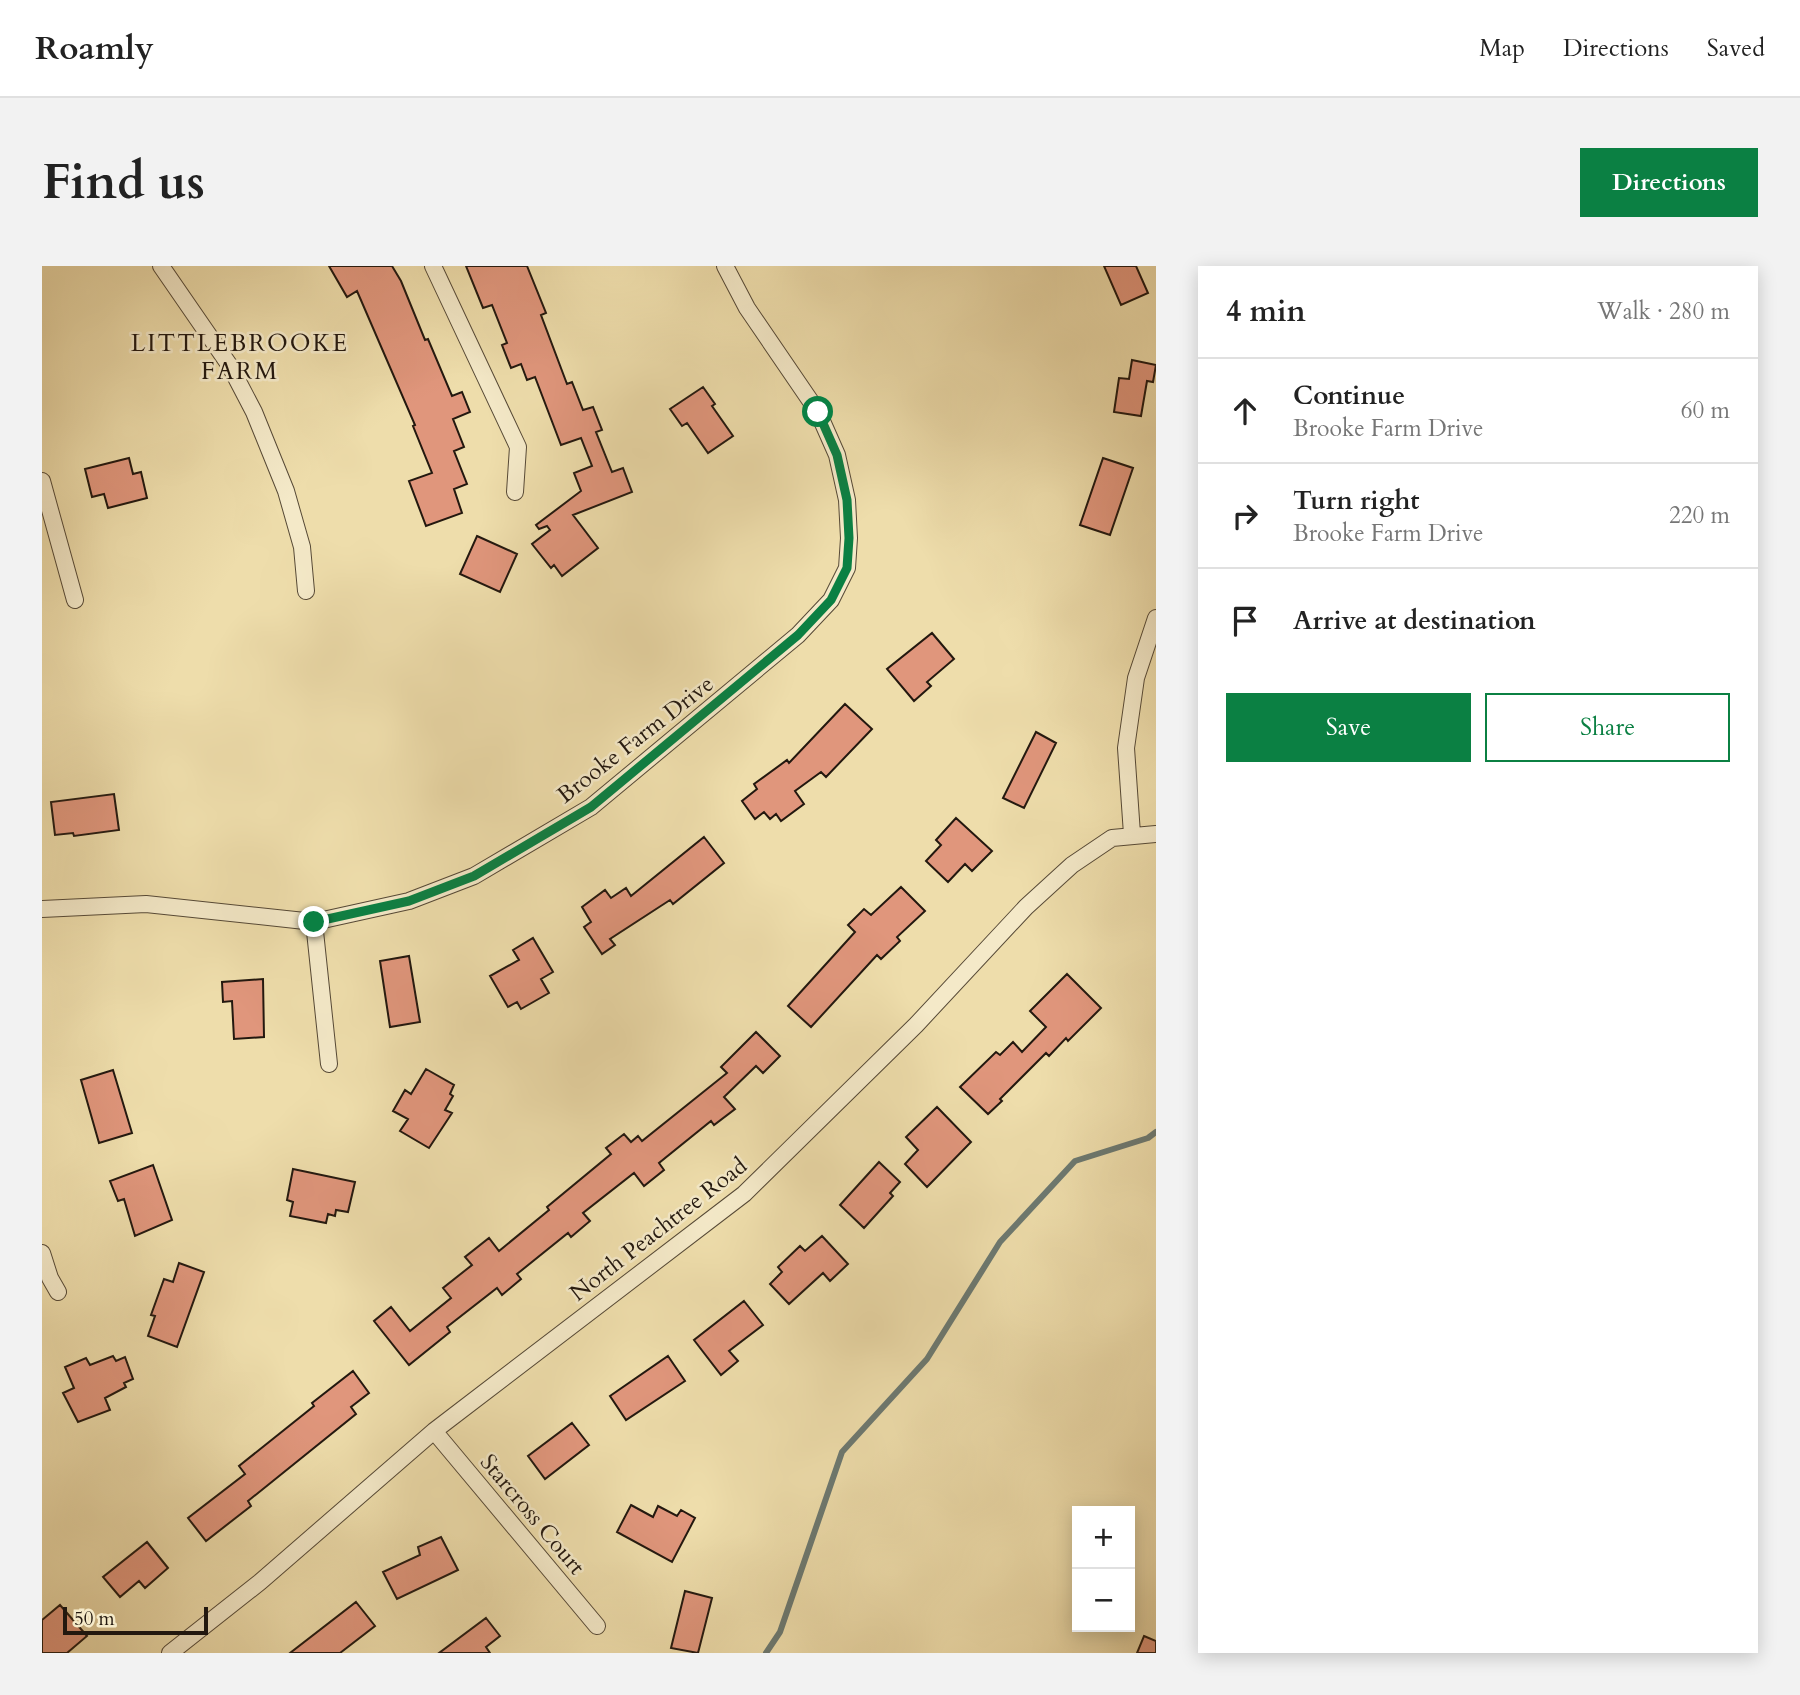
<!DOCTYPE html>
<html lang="en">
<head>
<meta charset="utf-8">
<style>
  :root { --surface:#fff; --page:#f2f2f2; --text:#222; --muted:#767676; --line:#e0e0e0; --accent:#0b8043 }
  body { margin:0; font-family:Cardo,serif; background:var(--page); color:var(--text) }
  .controls { position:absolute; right:21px; bottom:21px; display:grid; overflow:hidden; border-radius:0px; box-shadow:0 4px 18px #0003 }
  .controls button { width:63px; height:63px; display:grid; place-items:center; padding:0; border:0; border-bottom:2px solid var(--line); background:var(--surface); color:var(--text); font:35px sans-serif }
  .scale { position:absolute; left:21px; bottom:18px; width:145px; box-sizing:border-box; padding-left:7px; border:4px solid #23180f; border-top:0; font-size:19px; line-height:24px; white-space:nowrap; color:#23180f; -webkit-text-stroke:5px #f4e9c8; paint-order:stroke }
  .stop { position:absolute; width:21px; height:21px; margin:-16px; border:5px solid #0b8043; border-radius:50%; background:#fff }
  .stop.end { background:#0b8043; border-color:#fff; box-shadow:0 2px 7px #0008 }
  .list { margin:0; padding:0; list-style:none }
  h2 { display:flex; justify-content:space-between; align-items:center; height:91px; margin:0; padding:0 28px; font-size:30px }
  h2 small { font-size:23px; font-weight:400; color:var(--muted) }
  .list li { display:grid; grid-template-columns:46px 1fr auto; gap:21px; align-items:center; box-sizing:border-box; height:105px; padding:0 28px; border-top:2px solid var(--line) }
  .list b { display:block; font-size:26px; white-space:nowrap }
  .list p { margin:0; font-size:23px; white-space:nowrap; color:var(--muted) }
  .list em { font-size:23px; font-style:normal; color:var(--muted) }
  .actions { display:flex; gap:14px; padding:21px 28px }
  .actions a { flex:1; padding:16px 0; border:2px solid var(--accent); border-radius:0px; text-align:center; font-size:24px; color:var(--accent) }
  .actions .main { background:var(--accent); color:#fff }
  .icon { flex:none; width:38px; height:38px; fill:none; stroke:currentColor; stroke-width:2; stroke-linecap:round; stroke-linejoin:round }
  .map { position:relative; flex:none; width:1114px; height:1387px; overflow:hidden; border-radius:0px }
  header { display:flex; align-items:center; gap:42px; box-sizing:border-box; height:98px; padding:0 35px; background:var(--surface); border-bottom:2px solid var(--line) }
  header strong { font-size:33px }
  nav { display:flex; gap:38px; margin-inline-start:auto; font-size:24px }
  .intro { display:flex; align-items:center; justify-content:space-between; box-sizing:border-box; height:168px; padding:0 42px }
  h1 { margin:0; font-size:49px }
  .button { padding:18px 32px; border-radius:0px; background:var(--accent); color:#fff; font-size:24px; font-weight:700 }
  main { display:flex; gap:42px; padding:0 42px }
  aside { flex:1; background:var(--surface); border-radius:0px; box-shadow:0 4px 18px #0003 }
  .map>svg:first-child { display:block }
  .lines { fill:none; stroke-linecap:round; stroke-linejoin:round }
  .stream { stroke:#6c7971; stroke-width:6 }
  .building { fill:#e0967c; stroke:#23180f; stroke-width:2 }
  .street-casing { stroke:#564936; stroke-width:18 }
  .street { stroke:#f4e9c8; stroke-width:16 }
  .route { stroke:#0b8043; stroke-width:9 }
  .labels { text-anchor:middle; stroke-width:5; stroke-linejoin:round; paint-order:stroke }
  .street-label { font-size:23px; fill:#23180f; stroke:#f4e9c8 }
  .neighbourhood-label { font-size:24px; letter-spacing:2px; fill:#23180f; stroke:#f4e9c8 }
</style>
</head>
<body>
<header>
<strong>Roamly</strong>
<nav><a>Map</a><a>Directions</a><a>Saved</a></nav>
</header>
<div class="intro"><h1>Find us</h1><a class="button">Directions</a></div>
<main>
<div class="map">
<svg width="1114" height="1387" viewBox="0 0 1114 1387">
  <rect width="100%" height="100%" fill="#eeddab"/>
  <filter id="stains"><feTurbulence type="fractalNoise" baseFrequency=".00286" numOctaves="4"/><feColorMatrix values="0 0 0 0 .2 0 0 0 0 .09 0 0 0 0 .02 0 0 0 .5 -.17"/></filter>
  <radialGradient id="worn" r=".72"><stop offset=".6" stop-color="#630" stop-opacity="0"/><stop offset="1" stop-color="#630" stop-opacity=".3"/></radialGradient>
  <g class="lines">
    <!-- stream -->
    <path class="stream" d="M 724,1387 L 738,1366 L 800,1186 L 885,1093 L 958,976 L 1033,895 L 1106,872 L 1114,866"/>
  </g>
  <!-- building -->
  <path class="building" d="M 287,0 L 350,0 L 359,15 L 383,74 L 386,73 L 410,130 L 420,126 L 428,146 L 411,153 L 422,181 L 412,185 L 425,218 L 412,223 L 420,247 L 384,260 L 367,215 L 390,207 L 371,160 L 373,159 L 315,25 L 305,31 Z
    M 424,0 L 485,0 L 504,47 L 499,49 L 525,118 L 530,116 L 541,144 L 551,141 L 560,164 L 554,166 L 570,206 L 581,202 L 590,226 L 531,249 L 556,282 L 520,310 L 512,299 L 509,302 L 490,278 L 508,264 L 505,260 L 497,263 L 494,259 L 539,225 L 532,207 L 550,200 L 539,172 L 519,179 L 493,111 L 485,114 L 479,98 L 469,102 L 460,79 L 465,77 L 450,39 L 441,42 Z
    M 1062,0 L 1094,0 L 1106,27 L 1079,39 Z
    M 1090,94 L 1114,99 L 1111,116 L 1105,115 L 1099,150 L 1072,146 L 1077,112 L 1087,113 Z
    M 661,121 L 673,138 L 670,140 L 691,170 L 666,187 L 645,157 L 640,160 L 628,143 Z
    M 87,192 L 91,208 L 99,206 L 105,232 L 66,242 L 62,228 L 50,231 L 43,203 Z
    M 1061,192 L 1091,202 L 1068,269 L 1038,259 Z
    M 435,270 L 475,288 L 458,326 L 418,308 Z
    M 890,367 L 912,393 L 885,416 L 889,420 L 872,435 L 845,403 Z
    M 803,438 L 830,463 L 784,511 L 779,506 L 753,525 L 762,538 L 739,555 L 734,548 L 728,553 L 722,546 L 713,553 L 700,535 L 715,523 L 712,518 L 745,494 L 747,497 Z
    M 994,466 L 1014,477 L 982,542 L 961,532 Z
    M 72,528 L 77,564 L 32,570 L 31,567 L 13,569 L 9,536 Z
    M 914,552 L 950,585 L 930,605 L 923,598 L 906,616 L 884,595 L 899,579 L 894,574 Z
    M 662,571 L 682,597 L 631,638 L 628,634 L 568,673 L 573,679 L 560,688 L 542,661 L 549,656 L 540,641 L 563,624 L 569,632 L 584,622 L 589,630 Z
    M 859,621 L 883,645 L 855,671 L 858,675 L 839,693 L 835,689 L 769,761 L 746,740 L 813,666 L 806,659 L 822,643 L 829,649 Z
    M 491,672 L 511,706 L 499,713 L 507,727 L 479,743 L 475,736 L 466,741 L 448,710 L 477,694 L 471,684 Z
    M 367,690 L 378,756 L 348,761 L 338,695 Z
    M 1025,708 L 1059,742 L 1026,775 L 1024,772 L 1007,790 L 1004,787 L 958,833 L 960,835 L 946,848 L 918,821 L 954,786 L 958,789 L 971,776 L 980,786 L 1004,761 L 988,745 Z
    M 221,713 L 222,771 L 192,773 L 190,735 L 181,736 L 180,716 Z
    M 714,766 L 738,790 L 721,807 L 714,800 L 682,831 L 693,843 L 672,859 L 669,855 L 617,897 L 622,904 L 602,920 L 592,907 L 541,947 L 548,955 L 529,971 L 526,967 L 475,1008 L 479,1013 L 460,1029 L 455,1022 L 405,1061 L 408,1066 L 367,1099 L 332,1055 L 349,1041 L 368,1065 L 409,1032 L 401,1022 L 430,999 L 423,991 L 447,972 L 457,985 L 507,944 L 505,941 L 569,888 L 564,882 L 582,868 L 589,876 L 596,870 L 600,875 L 685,807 L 679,801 Z
    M 384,803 L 412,819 L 408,828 L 411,830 L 403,844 L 410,847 L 387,882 L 358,865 L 366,853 L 351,845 L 363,824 L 369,828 Z
    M 71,804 L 90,867 L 57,877 L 39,814 Z
    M 895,841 L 929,876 L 885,921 L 863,898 L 876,884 L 864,871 Z
    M 837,896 L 858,916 L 848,927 L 851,930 L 822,962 L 798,939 Z
    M 111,899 L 130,954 L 93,970 L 82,933 L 76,935 L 68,915 Z
    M 251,903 L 313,916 L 306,946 L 294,944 L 293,950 L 286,948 L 284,957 L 248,950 L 251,936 L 245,934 Z
    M 780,970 L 806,998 L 788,1015 L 781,1007 L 747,1038 L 728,1018 L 740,1006 L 736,1001 L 758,980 L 763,985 Z
    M 137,997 L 162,1006 L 135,1081 L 106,1070 L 113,1050 L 109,1049 L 122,1013 L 131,1016 Z
    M 702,1035 L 721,1059 L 687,1085 L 696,1095 L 679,1109 L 652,1074 Z
    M 71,1090 L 74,1095 L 83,1091 L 91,1113 L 82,1117 L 84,1121 L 63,1132 L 68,1144 L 36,1156 L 21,1127 L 32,1122 L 23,1101 L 44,1092 L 48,1099 Z
    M 626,1090 L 643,1115 L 584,1154 L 568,1130 Z
    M 311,1105 L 327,1127 L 309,1141 L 314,1148 L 206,1235 L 209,1240 L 164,1275 L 146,1252 L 203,1208 L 197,1200 L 272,1140 L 270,1137 Z
    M 530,1157 L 547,1179 L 503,1213 L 486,1190 Z
    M 589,1239 L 611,1251 L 616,1240 L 635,1250 L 639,1244 L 653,1252 L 630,1296 L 575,1266 Z
    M 399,1271 L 416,1304 L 355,1333 L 341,1306 L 378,1289 L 376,1281 Z
    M 105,1276 L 126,1302 L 103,1322 L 97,1315 L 78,1331 L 61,1311 Z
    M 643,1325 L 670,1332 L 656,1387 L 629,1382 Z
    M 314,1336 L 333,1360 L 298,1387 L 248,1387 Z
    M 18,1339 L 45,1370 L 25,1387 L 0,1387 L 0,1354 Z
    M 444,1352 L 458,1370 L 444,1381 L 448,1387 L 397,1387 Z
    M 1102,1370 L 1114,1375 L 1114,1387 L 1095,1387 Z"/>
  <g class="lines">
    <!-- street casing -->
    <g class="street-casing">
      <path id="street" d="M 119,0 L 188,100 L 212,146 L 244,225 L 260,281 L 264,325
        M 391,0 L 476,181 L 473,226
        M 0,215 L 33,334
        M 1090,568 L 1084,482 L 1094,412 L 1114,352
        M 0,643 L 104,638 L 272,656 L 367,635 L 432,610 L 549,541 L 756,369 L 789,334 L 805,302 L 807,272 L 805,234 L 795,189 L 776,146 L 705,42 L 683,0
        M 272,656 L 287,798
        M 0,987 L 8,1012 L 16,1026
        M 392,1165 L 555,1360
        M 128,1387 L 218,1316 L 392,1165 L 702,928 L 874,759 L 984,641 L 1030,599 L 1070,572 L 1114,568"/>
    </g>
    <!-- street -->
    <use href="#street" class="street"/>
  </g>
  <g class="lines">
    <!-- route -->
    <path class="route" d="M 272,656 L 367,635 L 432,610 L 549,541 L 756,369 L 789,334 L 805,302 L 807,272 L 805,234 L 795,189 L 776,146"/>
  </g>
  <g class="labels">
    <!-- street labels -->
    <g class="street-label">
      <text transform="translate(593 473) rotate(-38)" y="8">Brooke Farm Drive</text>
      <text transform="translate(616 963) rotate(-38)" y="8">North Peachtree Road</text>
      <text transform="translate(491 1248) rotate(50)" y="8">Starcross Court</text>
    </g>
    <!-- neighbourhood labels -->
    <g class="neighbourhood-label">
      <text x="198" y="85">LITTLEBROOKE<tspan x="198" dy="28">FARM</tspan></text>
    </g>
  </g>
  <rect width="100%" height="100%" filter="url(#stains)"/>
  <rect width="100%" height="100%" fill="url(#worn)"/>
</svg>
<div class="controls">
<button>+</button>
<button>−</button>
</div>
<div class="scale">50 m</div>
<div class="stop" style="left:776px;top:146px"></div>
<div class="stop end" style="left:272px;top:656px"></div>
</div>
<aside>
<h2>4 min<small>Walk · 280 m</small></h2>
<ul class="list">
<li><svg class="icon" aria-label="ahead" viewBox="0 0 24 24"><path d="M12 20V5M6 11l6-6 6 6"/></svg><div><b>Continue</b><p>Brooke Farm Drive</p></div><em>60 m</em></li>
<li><svg class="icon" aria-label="right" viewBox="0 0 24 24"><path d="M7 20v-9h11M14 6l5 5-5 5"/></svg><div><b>Turn right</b><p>Brooke Farm Drive</p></div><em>220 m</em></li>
<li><svg class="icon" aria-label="arrive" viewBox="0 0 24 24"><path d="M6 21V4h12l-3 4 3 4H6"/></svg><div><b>Arrive at destination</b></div></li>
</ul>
<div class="actions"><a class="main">Save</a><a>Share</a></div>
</aside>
</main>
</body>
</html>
